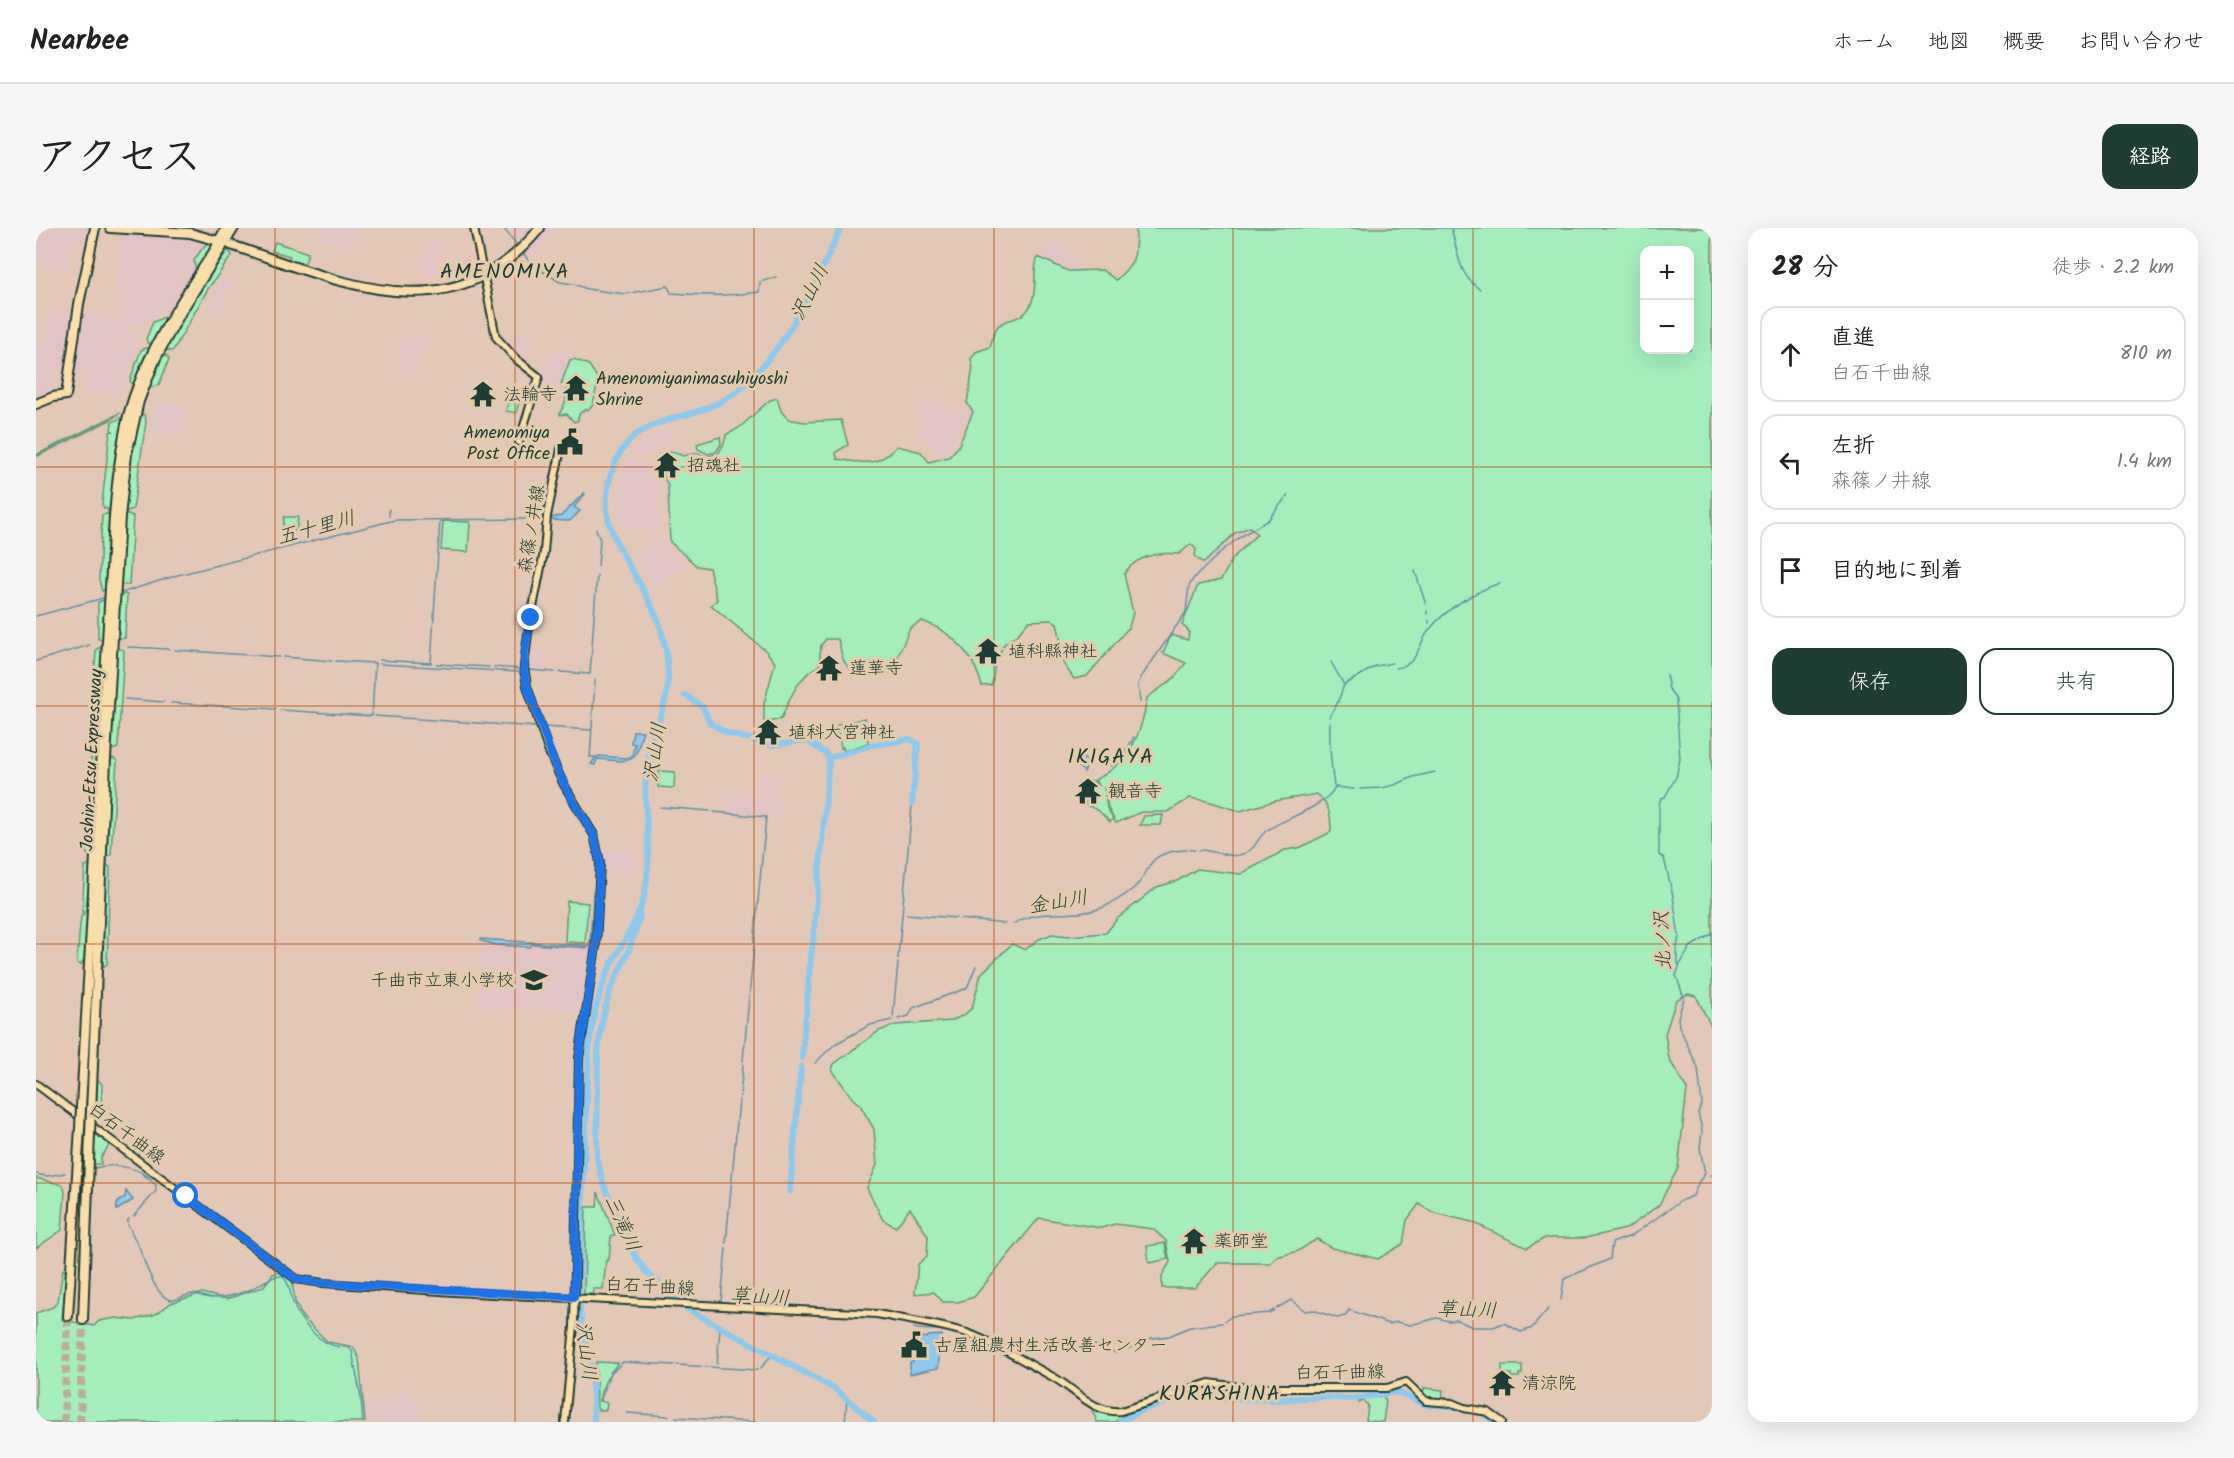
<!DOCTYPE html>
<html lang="ja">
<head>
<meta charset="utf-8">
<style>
  :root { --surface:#fff; --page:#f6f6f6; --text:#222; --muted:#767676; --line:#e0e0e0; --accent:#1f3d34 }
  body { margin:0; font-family:Kalam,"Klee One",sans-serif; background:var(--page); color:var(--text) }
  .controls { position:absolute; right:18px; top:18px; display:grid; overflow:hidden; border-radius:12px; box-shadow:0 6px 24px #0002 }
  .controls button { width:54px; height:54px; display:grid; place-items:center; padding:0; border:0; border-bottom:2px solid var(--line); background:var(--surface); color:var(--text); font:30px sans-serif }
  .stop { position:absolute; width:18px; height:18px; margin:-14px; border:4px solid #1a73e8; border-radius:50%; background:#fff }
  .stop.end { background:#1a73e8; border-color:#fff; box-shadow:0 2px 6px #0008 }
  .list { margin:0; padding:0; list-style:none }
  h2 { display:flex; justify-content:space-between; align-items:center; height:78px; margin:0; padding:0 24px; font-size:26px }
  h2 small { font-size:20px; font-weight:400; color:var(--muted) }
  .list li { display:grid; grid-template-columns:39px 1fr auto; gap:18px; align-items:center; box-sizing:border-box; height:96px; margin:0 12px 12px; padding:0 12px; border:2px solid var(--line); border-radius:18px }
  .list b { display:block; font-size:22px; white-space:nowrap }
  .list p { margin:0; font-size:20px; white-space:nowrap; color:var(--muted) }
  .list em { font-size:20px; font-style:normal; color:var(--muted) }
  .actions { display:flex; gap:12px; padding:18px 24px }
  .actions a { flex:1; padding:14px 0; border:2px solid var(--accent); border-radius:18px; text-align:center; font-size:21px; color:var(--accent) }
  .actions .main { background:var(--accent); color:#fff }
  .icon { flex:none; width:33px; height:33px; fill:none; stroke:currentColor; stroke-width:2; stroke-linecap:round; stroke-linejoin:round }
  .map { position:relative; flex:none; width:1676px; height:1194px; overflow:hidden; border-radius:18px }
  header { display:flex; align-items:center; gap:36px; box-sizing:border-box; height:84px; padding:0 30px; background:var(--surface); border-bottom:2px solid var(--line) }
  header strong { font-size:28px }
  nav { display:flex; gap:33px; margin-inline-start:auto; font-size:21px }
  .intro { display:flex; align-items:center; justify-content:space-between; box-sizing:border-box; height:144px; padding:0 36px }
  h1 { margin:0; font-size:42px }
  .button { padding:15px 27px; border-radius:18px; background:var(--accent); color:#fff; font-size:21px; font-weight:700 }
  main { display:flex; gap:36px; padding:0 36px }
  aside { flex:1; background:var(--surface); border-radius:18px; box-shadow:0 6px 24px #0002 }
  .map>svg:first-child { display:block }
  .built { fill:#e2c4c5 }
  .green { fill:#a5eebc; stroke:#629678; stroke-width:1.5; fill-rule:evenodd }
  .water { fill:#8ec8ed; stroke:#6290a3; stroke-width:1.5 }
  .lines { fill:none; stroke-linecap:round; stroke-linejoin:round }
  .stream { stroke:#6290a3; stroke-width:1.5 }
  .river { stroke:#8ec8ed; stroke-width:6 }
  .highway-tunnel { stroke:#bcac9d; stroke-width:8; stroke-dasharray:8 4; stroke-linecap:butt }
  .major-casing { stroke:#1f3d34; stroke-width:10 }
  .highway-casing { stroke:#1f3d34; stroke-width:12 }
  .major { stroke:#f9ddab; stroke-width:6 }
  .highway { stroke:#f9ddab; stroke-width:8 }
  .highway-bridge-casing { stroke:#1f3d34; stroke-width:12; stroke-linecap:butt }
  .highway-bridge { stroke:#f9ddab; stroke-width:8 }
  .route { stroke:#1a73e8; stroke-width:8 }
  .grid { fill:none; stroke:#b65216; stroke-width:1.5; stroke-opacity:0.55 }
  .labels { text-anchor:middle; stroke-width:6; stroke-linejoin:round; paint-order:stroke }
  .poi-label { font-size:18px; fill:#1f3d34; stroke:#e3cbab; text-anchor:start }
  .street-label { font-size:18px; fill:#1f3d34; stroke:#e3cbab }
  .water-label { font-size:20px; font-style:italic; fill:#25443d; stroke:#e3cbab }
  .quarter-label { font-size:21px; letter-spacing:1.5px; fill:#1f3d34; stroke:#e3cbab }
</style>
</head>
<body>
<header>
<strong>Nearbee</strong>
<nav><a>ホーム</a><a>地図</a><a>概要</a><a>お問い合わせ</a></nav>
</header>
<div class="intro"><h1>アクセス</h1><a class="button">経路</a></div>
<main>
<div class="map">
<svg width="1676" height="1194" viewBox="0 0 1676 1194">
  <rect width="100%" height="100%" fill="#e3c8b7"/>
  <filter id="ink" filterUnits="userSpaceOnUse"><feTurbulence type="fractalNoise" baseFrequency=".0167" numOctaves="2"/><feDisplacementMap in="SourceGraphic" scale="12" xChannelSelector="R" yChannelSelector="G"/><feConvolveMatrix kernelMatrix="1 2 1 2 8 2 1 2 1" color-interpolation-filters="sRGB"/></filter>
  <g filter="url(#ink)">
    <!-- built -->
    <path class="built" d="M 0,0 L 53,0 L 50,16 L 35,14 L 30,41 L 0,36 Z
      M 285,0 L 323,0 L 316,21 L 281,10 Z
      M 473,0 L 499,0 L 485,15 Z
      M 511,0 L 521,0 L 498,29 L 495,29 L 490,22 Z
      M 86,6 L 136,7 L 171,14 L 158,32 L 160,45 L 134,83 L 123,81 L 122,89 L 105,97 L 95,99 L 85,114 L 81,115 L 85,116 L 98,102 L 106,103 L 86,164 L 48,163 L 49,149 L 45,147 L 38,151 L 33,151 L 44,84 L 69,86 L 69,89 L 82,90 L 85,67 L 79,66 Z
      M 1023,11 L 1041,32 L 1031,40 L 1001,25 Z
      M 393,12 L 408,17 L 398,46 L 383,43 Z
      M 186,50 L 195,53 L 184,88 L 170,84 L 177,62 Z
      M 13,81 L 40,84 L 32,142 L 17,142 L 19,165 L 2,170 L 0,159 L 0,110 L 12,110 L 14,96 L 11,95 Z
      M 481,102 L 500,115 L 490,129 L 483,125 L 479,126 L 472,120 Z
      M 389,107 L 380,137 L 378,137 L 375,150 L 363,128 L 364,111 Z
      M 533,119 L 532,133 L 515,177 L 498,171 L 512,128 L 515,125 Z
      M 892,169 L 917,184 L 921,179 L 932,186 L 916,211 L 919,213 L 911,227 L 897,220 L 888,208 L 881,203 L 888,192 L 881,187 Z
      M 118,175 L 144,177 L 147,182 L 146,207 L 116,205 Z
      M 638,202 L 638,212 L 623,218 L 613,228 L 594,227 L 604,214 L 616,207 Z
      M 591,231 L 616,237 L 622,249 L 623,303 L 585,298 L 581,279 L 584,247 Z
      M 278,302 L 279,308 L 248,316 L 246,314 L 247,303 L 265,304 Z
      M 613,310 L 626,311 L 629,319 L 634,324 L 648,332 L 654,339 L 637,344 L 617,357 L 600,327 L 605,327 Z
      M 492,419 L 511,420 L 509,442 L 493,441 L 491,439 Z
      M 724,548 L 742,548 L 742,565 L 723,565 Z
      M 690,567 L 748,569 L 746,589 L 689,584 Z
      M 566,621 L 601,623 L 599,647 L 567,646 Z
      M 445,715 L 494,720 L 496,717 L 555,719 L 556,721 L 551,748 L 553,749 L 545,784 L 496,779 L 495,782 L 442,779 Z
      M 363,1156 L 382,1175 L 382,1184 L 386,1191 L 382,1194 L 332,1194 L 329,1185 L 331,1173 L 362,1174 Z"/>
    <!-- green -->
    <path class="green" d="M 1100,0 L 1676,0 L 1676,800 L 1660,768 L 1652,766 L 1640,772 L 1629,806 L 1633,831 L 1651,861 L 1642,940 L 1623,977 L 1590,1001 L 1549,1010 L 1509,1010 L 1491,1020 L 1436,994 L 1395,984 L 1383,976 L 1371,992 L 1367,1016 L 1342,1031 L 1296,1020 L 1281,1011 L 1262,1023 L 1241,1029 L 1234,1035 L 1181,1035 L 1159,1060 L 1126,1060 L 1126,1048 L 1134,1034 L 1130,1013 L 1117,1001 L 1079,996 L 1065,1000 L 1003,990 L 938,1069 L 922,1074 L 907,1074 L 898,1064 L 879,1066 L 882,1036 L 891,1028 L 892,1008 L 874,980 L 860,999 L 847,992 L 831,960 L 841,937 L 838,901 L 824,877 L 817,871 L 796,842 L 798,836 L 843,803 L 860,797 L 915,793 L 928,787 L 936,780 L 945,746 L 976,716 L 989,722 L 1003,711 L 1016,706 L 1032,708 L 1070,705 L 1081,691 L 1121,659 L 1141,653 L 1161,641 L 1205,646 L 1249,622 L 1263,620 L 1295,604 C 1295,588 1294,577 1281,566 L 1239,573 L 1204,583 L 1171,573 L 1154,570 L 1132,584 L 1105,584 L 1080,595 L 1072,580 L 1068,559 L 1071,580 L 1077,591 L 1074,594 L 1063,583 L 1049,576 L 1051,571 L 1055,569 L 1056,560 L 1045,557 L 1049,553 L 1058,553 L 1060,557 L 1063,558 L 1059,552 C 1093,536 1106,506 1111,470 L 1138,450 L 1150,435 L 1127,425 L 1135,407 L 1152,412 L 1153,403 L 1146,397 L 1162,357 L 1185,352 L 1197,330 L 1221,306 L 1214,299 L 1199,305 L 1168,335 L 1159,329 L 1160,321 L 1155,316 L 1143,326 C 1122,324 1100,328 1088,346 L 1097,385 L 1093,399 L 1051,448 L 1038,451 L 1027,435 L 1027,423 L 1021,395 L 1016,392 L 993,393 L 982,406 L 968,416 L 959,435 L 956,457 L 946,458 C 938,427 916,403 886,393 L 874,400 L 855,444 C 838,448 815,451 807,431 C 805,425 804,418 802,411 L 790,411 L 785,417 L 783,438 C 762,448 754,470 745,491 L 728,495 L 728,476 L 739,435 L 731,424 L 675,377 L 681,372 L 673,340 L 661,338 L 634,314 L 632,258 L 623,236 L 624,230 L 629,225 L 637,224 L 647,228 L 662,225 L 670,229 L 682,226 L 688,216 L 690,207 L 703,200 L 734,172 L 741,170 L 745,183 L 752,191 L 769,194 L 805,192 L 812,217 L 800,224 L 801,231 C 828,235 841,240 861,218 L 885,224 L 893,234 L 913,229 L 922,219 L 937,184 L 931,175 L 937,140 L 935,131 L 940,124 L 954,119 C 956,113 957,106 960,101 C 967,89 982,94 991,83 C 1004,65 995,45 1002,29 L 1032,43 L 1066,42 L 1080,52 C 1102,31 1099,29 1100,0 ZM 1608,22 L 1654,22 L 1654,122 L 1608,122 Z
      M 239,14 L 272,25 L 269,35 L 253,32 L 254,28 L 236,23 Z
      M 173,15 L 177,16 L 160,45 L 158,32 L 169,17 Z
      M 192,22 L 196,27 L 172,61 L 138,121 L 136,123 L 130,122 L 166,58 Z
      M 133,87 L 117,116 L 112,115 L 110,111 L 117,94 Z
      M 110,120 L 114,121 L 98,159 L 94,153 L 105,122 Z
      M 130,127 L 133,131 L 123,157 L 112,161 L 126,129 Z
      M 538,131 L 553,137 L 562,151 L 557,177 L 553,181 C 546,182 542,185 542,192 L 538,194 L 531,186 L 524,187 L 524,185 L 530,173 L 530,159 L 525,156 L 534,132 Z
      M 474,168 L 484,171 L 480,185 L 470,183 Z
      M 103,183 L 109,188 L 110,194 L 97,281 L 91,283 L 91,287 L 97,288 L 93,357 L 84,357 C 87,298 91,241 103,183 Z
      M 84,185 L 74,192 L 0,229 L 0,227 Z
      M 89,188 L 77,259 L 71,360 L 66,363 L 63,352 L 66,287 L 72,286 L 72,281 L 68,280 L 66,276 L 74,204 L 77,203 L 75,202 L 76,194 Z
      M 684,209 L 685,216 L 680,224 L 672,226 L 662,221 L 661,216 Z
      M 248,289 L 262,289 L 260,303 L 247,302 Z
      M 407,293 L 434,294 L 432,324 L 405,322 Z
      M 88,366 L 91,367 L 89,410 L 81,411 L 83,369 Z
      M 68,372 L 70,376 L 68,411 L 62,411 L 62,374 Z
      M 62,420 L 67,420 L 61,519 L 58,519 C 52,511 56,482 57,470 L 59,469 L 57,468 L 60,423 Z
      M 86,421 L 88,423 L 82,519 L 80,521 L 74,521 L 80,422 Z
      M 829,490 L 832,515 L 808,523 L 807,519 L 805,520 L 801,497 Z
      M 57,529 L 61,529 L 55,628 L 50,625 L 55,530 Z
      M 77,530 L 81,533 L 75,627 L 69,629 L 73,533 Z
      M 623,543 L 639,544 L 638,560 L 622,559 Z
      M 1127,587 L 1125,597 L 1104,597 L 1108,588 Z
      M 55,635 L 55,666 L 48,731 L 45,737 L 41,735 L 41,732 L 45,687 L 48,686 L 48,684 L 46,684 L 49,639 Z
      M 69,636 L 74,639 L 71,736 L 67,739 L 67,667 Z
      M 531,673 L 552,675 L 549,715 L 529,714 Z
      M 61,851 L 66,856 L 65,887 L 62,890 L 60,890 Z
      M 59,905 L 74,916 L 65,930 L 65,936 L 57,936 Z
      M 0,950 L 27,957 L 29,964 L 26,1002 L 0,1020 Z
      M 562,964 L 579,1007 L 575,1007 L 573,1032 L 570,1032 L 567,1061 L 557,1061 L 558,1066 L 548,1066 L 550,979 L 561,979 Z
      M 1129,1015 L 1132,1031 L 1113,1035 L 1111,1018 Z
      M 27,1041 L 31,1045 L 26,1092 L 58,1098 L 63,1093 L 80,1090 L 98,1092 L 120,1086 L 135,1075 L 166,1065 L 191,1071 L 227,1059 L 237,1046 L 246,1043 L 256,1052 L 259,1074 L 267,1090 L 292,1114 L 317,1119 L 323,1130 L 329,1194 L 0,1194 L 0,1085 L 17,1079 L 22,1073 Z
      M 560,1134 L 582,1135 C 573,1145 565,1159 563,1173 L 571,1175 L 570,1182 L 562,1182 L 561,1179 Z
      M 1466,1137 L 1486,1137 L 1486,1146 L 1483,1146 L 1483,1149 L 1475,1149 L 1475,1146 L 1466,1146 Z
      M 1388,1160 L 1407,1162 L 1406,1173 L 1393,1172 L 1387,1168 Z
      M 1347,1168 L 1350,1173 L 1347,1194 L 1330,1193 L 1332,1177 L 1327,1173 L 1323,1175 L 1322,1172 Z
      M 1054,1177 L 1074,1186 L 1088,1184 L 1090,1187 L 1079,1194 L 1061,1194 Z"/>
    <!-- water -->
    <path class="water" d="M 548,265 L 549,266 L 538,279 L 544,283 L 534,293 L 513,292 L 513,290 L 525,288 Z
      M 597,503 L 607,503 C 604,510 603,521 599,527 C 593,537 571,531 561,531 L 559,537 L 555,536 L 559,530 L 563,528 L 590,530 L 596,528 L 599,516 L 595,515 Z
      M 1044,528 L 1053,534 L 1048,544 L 1038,535 Z
      M 557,665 L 559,669 L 557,712 L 552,720 L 496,716 L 494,719 L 460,717 L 445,713 L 445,711 L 551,718 L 554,714 Z
      M 90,963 L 97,972 L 81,982 C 79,975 84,972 89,969 Z
      M 906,1107 L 902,1140 L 874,1146 L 874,1135 L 877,1134 L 875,1130 L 876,1121 L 881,1121 L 881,1113 L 876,1113 L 877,1109 L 885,1112 L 886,1109 L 891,1110 L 892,1108 Z"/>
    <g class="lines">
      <!-- stream -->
      <path class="stream" d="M 467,0 L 482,18
        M 1415,0 C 1422,23 1422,48 1444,61
        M 485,22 L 495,36 L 516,49 L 524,54 L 538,56 L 551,61 L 589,66 L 632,58 L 635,65 C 667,67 689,69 723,64 L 724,54 L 740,49
        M 778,47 L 782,48
        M 570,253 L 574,253
        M 353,288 L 353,281
        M 560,301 L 564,312 L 562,338
        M 1379,343 L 1390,377
        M 82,366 L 142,347 L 359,292 L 508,291
        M 1391,383 L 1391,386
        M 0,388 L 71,369
        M 1393,392 L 1393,395
        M 92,419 L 133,421
        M 139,422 L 243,429
        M 248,429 L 296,433
        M 344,432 L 395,435 L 404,292
        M 0,433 L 54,417
        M 1295,434 L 1308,457
        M 400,436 L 453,439
        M 458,439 L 484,441
        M 1359,440 C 1383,438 1381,417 1394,401 C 1411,380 1438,364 1464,355
        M 493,442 L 519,444
        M 524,444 L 554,446 L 561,347
        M 559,452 L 554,529 L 559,529
        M 89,471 L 128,474
        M 1104,474 L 1102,457 L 1104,451 L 1150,384 L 1153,358 L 1157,351 L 1187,322 L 1204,309 L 1232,292 L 1252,267
        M 135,475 L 240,481
        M 244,482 L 336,488 L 339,435 L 300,433
        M 339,488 L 500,499 L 485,447 L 482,444 L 344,436
        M 1293,489 L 1301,476 L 1308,457 L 1340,438 L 1356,435
        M 1294,495 C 1293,517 1295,537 1298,558
        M 508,499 L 556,502
        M 1075,538 L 1091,521 L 1098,509
        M 1300,559 L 1318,561
        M 1324,561 L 1345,560 L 1359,557 L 1377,549 L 1399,544
        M 624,579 L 674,583
        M 678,584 L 730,589 L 718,715
        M 1163,622 C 1178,622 1191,630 1203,627 C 1222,622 1218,613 1230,603 C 1246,591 1290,579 1299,559
        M 870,686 L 920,690
        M 924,691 L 969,696
        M 977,696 C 1004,678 1038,693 1070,678 C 1082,672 1095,664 1104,654 C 1109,648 1111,640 1116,634 C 1125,623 1146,621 1159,622
        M 862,731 L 876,578
        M 1644,737 L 1654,719 L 1676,706
        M 857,789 L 862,735
        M 862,791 L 873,788 L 877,780 L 931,760 L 940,738
        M 707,833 L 718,718
        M 779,835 L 799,816 L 834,797 L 856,792
        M 704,869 L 707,836
        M 59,940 C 78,935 101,939 116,951
        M 0,946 L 11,948 L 29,945
        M 1674,947 L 1676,947
        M 98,988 L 120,963 L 120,957 L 106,946
        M 91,994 L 93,991
        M 92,997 L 102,1017
        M 690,1015 L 703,872
        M 103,1019 C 108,1032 120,1072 136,1072 C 144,1072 150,1065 158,1066 C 164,1067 170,1070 177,1070 C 188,1071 202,1066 213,1062 C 223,1058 235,1047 246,1048 C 254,1054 254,1066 257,1075 C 264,1094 283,1116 304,1119
        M 1525,1072 L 1528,1051 L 1574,1031 L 1576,1015 L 1595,1008 L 1646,972 L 1657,968 L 1663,953 L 1669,946 L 1664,920 L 1666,902 L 1662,885 L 1666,876 L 1662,840 L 1643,798 L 1642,790 L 1648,770 L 1640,747 L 1643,739 L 1640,724 L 1643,709 L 1637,668 L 1628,630 L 1623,627 L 1623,577 L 1625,570 L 1629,569 L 1640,549 L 1644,531 L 1640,472 L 1633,461 L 1630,446
        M 685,1073 L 690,1020
        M 1241,1080 L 1255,1072 L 1269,1083 L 1277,1082 L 1301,1090 L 1309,1088 L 1313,1082 L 1353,1096 L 1361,1094 L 1374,1097 L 1401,1090 L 1413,1093 L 1421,1092 L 1436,1099 L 1457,1099 L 1468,1095 L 1485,1104 L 1496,1100 L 1512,1081
        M 852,1091 L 863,1094
        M 1189,1093 L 1196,1088 L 1233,1085 L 1238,1082
        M 878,1100 C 888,1103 897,1101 907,1102 C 926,1105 944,1114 961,1122
        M 1104,1115 L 1110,1111 L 1133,1108 L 1154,1099 L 1186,1095
        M 307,1119 L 312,1119 L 316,1123 L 325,1170 L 327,1194
        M 1005,1123 L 1018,1117 L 1041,1121 L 1058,1117 L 1080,1125 L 1101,1117
        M 681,1136 L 684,1100
        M 641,1137 L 721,1142
        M 724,1141 L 735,1128
        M 564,1173 L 575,1145 L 587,1134 L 638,1137
        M 591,1185 L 633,1188
        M 640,1189 L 719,1194
        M 809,1194 L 811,1170"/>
      <!-- river -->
      <path class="river" d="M 649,467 L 667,479 L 674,495 L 693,506 L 736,517 L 770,512 L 789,525 L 793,531 L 790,566
        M 793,530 L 833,518 L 874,511 L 882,516 L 876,575
        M 604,688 L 593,722 L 573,765 L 566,794 L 562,823 L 561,931 L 566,951 L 585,1001 L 601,1031 L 611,1045 L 653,1082 L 799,1161 L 838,1194
        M 776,724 L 790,571
        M 770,787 L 775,726
        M 766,830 L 769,791
        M 754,963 L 765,839
        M 1448,1186 L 1459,1194
        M 558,1194 L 556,1147 L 544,1085 L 543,1059 L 553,817 C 557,790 562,764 574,739 C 584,718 600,697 606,675 C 621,627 603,580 612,532 C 617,502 634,475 632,444 C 631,422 626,399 616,379 C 592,327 552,295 580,233 C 603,180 664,197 704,161 C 753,118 778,58 805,0
        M 1084,1194 L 1104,1183 L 1148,1169 L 1240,1172 L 1285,1169 L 1317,1171 L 1361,1164 L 1390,1177 L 1415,1178 L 1432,1183"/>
      <!-- highway-tunnel -->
      <path class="highway-tunnel" d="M 28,1194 L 32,1088
        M 44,1194 L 47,1092"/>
      <!-- major casing -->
      <g class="major-casing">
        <path id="major" d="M 438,0 L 460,109 L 480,131 L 503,149 L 483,214
          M 525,221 L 511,288 L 508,324 L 492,405 L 488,439 L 491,458 L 512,522 L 527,555 L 558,607 L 564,634 L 560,718 L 543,830 L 538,1098 L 529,1194
          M 0,856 L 260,1051 L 287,1055 L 419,1064 L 841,1086 C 871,1092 902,1096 931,1105 C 961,1116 989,1134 1017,1149 C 1039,1161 1058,1186 1085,1183 L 1173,1155 L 1211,1160 L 1351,1160 L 1370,1154 L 1390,1173 L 1416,1175 L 1428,1180 L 1452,1184 L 1466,1194"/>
      </g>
      <!-- highway casing -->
      <g class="highway-casing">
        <path id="highway" d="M 74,0 L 154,5 L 179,12
          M 181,16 L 190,0
          M 195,17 C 304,53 415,109 504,0
          M 0,176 L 17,169 L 30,167 L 43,76 L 59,0
          M 45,879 L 78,288 C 81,255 84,221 92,188 C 109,124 148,69 184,14
          M 55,884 L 70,530 L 84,289 L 91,226 L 103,173 L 120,130 L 145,84 L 198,0
          M 32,1088 L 44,900
          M 47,1092 L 54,905"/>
      </g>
      <!-- major -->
      <use href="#major" class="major"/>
      <!-- highway -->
      <use href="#highway" class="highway"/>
      <!-- highway-bridge casing -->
      <g class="highway-bridge-casing">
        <path id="highway-bridge" d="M 44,900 L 45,879
          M 54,905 L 55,884"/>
      </g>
      <!-- highway-bridge -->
      <use href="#highway-bridge" class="highway-bridge"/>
    </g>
  </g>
  <g class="lines" filter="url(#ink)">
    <!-- route -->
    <path class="route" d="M 150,968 L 260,1051 L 286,1055 L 538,1069 L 543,830 L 560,718 L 564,634 L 558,607 L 533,566 L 519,537 L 491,458 L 488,441 L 489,422 L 495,390"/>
  </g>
  <!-- grid -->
  <path class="grid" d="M 239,0 L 239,1194M 479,0 L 479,1194M 718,0 L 718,1194M 958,0 L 958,1194M 1197,0 L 1197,1194M 1437,0 L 1437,1194M 0,239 L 1676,239M 0,478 L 1676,478M 0,716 L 1676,716M 0,955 L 1676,955"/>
  <!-- icons -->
  <defs>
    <g id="temple-bare" transform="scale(2.07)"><path d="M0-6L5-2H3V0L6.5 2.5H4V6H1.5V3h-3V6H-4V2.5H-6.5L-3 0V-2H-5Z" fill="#1f3d34" stroke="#e3cbab" stroke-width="2.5" paint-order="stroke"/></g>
    <g id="civic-bare" transform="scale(2.07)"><path d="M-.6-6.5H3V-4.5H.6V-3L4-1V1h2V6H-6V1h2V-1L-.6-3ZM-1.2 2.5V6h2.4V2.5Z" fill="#1f3d34" stroke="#e3cbab" stroke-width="2.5" paint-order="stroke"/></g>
    <g id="school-bare" transform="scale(2.07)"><path d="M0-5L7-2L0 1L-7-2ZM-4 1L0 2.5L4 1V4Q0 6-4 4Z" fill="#1f3d34" stroke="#e3cbab" stroke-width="2.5" paint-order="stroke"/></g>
  </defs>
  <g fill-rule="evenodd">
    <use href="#temple-bare" x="540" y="160"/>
    <use href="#temple-bare" x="447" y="166"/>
    <use href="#civic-bare" x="534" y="214"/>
    <use href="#temple-bare" x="631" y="237"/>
    <use href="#temple-bare" x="952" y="423"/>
    <use href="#temple-bare" x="793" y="440"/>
    <use href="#temple-bare" x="732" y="504"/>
    <use href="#temple-bare" x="1052" y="563"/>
    <use href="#school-bare" x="498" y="752"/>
    <use href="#temple-bare" x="1158" y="1013"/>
    <use href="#civic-bare" x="878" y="1117"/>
    <use href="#temple-bare" x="1466" y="1155"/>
  </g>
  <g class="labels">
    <!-- poi labels -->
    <g class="poi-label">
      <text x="560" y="156">Amenomiyanimasuhiyoshi<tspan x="560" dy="21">Shrine</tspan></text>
      <text x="467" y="172">法輪寺</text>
      <text x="514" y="210" text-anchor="end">Amenomiya<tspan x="514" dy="21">Post Office</tspan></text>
      <text x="651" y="243">招魂社</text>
      <text x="972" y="429">埴科縣神社</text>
      <text x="813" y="446">蓮華寺</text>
      <text x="752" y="510">埴科大宮神社</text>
      <text x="1072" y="569">観音寺</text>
      <text x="478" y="758" text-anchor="end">千曲市立東小学校</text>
      <text x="1178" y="1019">薬師堂</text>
      <text x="898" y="1123">古屋組農村生活改善センター</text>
      <text x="1486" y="1161">清涼院</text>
    </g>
    <!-- street labels -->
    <g class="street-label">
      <text transform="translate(495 301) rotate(-81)" y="6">森篠ノ井線</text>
      <text transform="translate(55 532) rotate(-87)" y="6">Joshin-Etsu Expressway</text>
      <text transform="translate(91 905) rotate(37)" y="6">白石千曲線</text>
      <text transform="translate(614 1058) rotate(3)" y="6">白石千曲線</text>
      <text transform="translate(1304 1144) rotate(-1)" y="6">白石千曲線</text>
    </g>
    <!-- water labels -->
    <g class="water-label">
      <text transform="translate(773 64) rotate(-63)" y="7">沢山川</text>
      <text transform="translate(280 299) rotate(-15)" y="7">五十里川</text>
      <text transform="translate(618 524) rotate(-81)" y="7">沢山川</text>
      <text transform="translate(1022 673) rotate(-9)" y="7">金山川</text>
      <text transform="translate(1626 713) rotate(-93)" y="7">北ノ沢</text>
      <text transform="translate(587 995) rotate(66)" y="7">三滝川</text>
      <text transform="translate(724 1068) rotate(3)" y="7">草山川</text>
      <text transform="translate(1431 1081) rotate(2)" y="7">草山川</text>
      <text transform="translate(551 1123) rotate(83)" y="7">沢山川</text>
    </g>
    <!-- quarter labels -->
    <g class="quarter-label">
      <text x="469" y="50">AMENOMIYA</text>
      <text x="1075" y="535">IKIGAYA</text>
      <text x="1184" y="1172">KURASHINA</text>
    </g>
  </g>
</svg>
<div class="controls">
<button>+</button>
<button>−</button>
</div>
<div class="stop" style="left:150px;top:968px"></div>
<div class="stop end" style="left:495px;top:390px"></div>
</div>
<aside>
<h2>28 分<small>徒歩 · 2.2 km</small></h2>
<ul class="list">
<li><svg class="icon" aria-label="ahead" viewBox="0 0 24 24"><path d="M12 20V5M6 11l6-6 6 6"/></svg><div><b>直進</b><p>白石千曲線</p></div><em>810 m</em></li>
<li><svg class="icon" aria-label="left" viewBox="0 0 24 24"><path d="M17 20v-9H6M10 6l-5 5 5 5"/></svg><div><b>左折</b><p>森篠ノ井線</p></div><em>1.4 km</em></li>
<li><svg class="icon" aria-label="arrive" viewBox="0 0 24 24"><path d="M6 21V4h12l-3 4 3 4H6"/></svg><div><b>目的地に到着</b></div></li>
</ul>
<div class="actions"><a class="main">保存</a><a>共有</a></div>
</aside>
</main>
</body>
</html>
